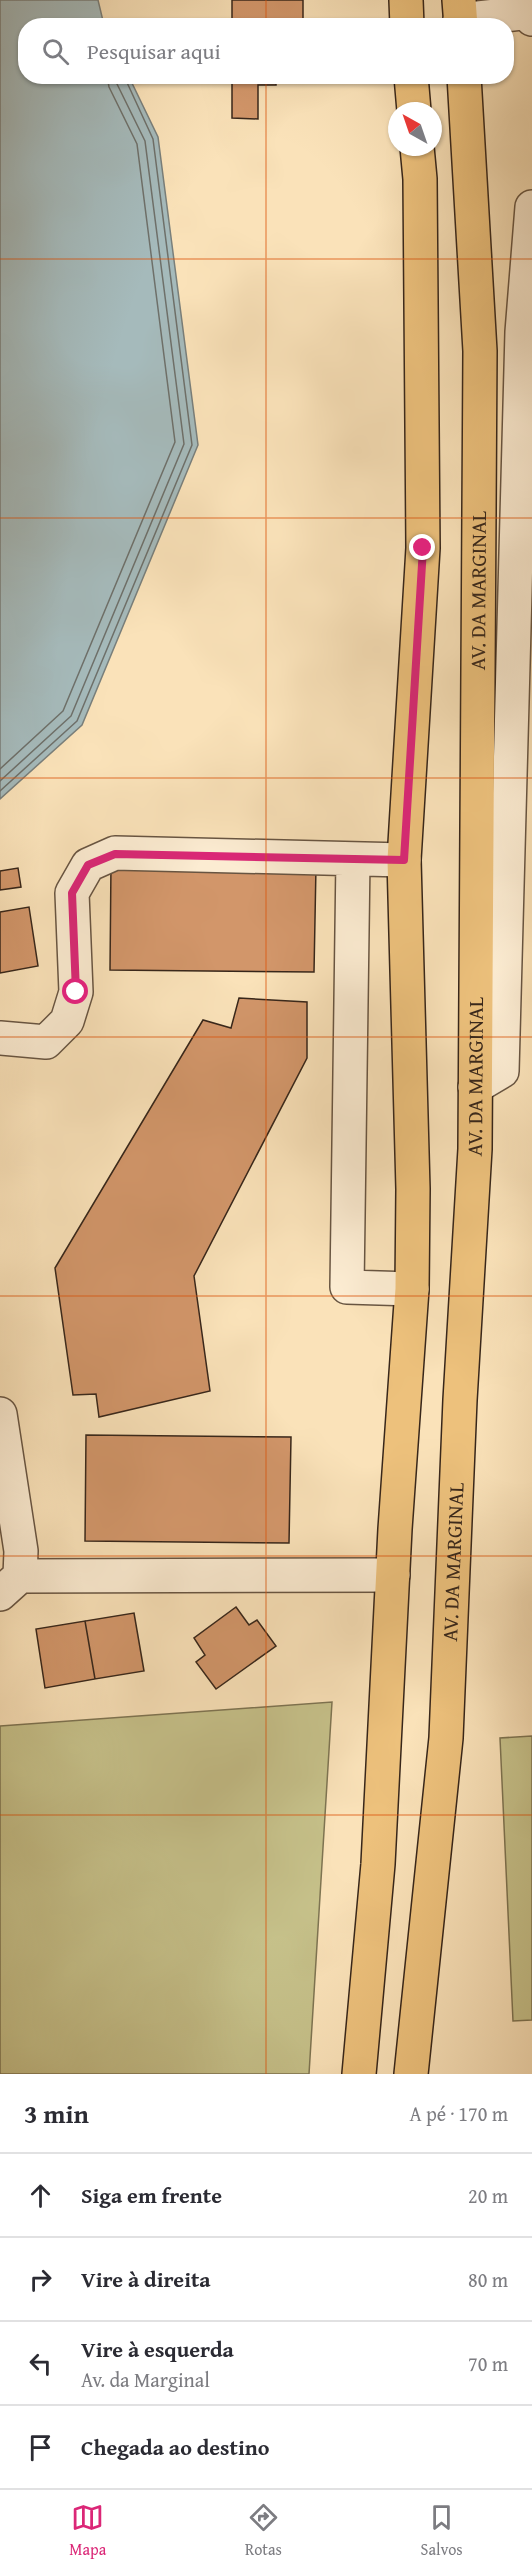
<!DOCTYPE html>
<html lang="pt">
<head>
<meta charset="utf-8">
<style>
  :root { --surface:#fff; --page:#f2f2f3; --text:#2b2b33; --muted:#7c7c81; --line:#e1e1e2; --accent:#db2777 }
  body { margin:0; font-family:"Gentium Book Plus",serif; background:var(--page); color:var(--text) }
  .compass { position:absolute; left:388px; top:102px; width:54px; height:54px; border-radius:50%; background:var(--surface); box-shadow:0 2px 4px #0004; rotate:320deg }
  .stop { position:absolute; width:18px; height:18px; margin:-14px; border:4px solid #db2777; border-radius:50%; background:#fff }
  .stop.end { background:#db2777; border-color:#fff; box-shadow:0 2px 6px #0008 }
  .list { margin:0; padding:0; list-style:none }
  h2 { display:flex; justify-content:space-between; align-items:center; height:78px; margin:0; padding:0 24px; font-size:26px }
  h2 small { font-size:20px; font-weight:400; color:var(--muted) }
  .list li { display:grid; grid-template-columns:39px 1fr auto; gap:18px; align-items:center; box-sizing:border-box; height:84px; padding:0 24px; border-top:2px solid var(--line) }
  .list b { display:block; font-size:22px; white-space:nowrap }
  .list p { margin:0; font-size:20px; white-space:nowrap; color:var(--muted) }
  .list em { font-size:20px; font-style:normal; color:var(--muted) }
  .icon { flex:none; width:33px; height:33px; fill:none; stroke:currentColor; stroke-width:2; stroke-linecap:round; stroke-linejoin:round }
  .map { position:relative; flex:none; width:532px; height:2074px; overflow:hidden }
  .search { position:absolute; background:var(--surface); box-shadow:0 2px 4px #0004; left:18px; right:18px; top:18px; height:66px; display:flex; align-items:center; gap:15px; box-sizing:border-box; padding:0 21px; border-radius:24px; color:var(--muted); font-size:22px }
  .sheet { height:414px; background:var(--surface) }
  nav { display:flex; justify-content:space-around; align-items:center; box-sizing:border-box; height:84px; border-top:2px solid var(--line); background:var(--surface); font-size:16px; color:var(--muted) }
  nav a { display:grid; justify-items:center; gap:3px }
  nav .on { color:var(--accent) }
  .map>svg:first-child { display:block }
  .green { fill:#c6c18a; stroke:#7e7452; stroke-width:1.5 }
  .water { fill:#a5babb; stroke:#797f7b; stroke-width:1.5 }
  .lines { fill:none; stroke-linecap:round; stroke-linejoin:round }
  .shore { stroke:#6e706a; stroke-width:1.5 }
  .building { fill:#d2966a; stroke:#37261a; stroke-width:1.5 }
  .minor-casing { stroke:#685542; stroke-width:36 }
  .major-casing { stroke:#37261a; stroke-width:36 }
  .minor { stroke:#fcecd2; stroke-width:33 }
  .major { stroke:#edc17c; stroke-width:33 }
  .route { stroke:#db2777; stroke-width:8 }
  .grid { fill:none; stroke:#df560d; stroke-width:1.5; stroke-opacity:0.55 }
  .labels { text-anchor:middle; stroke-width:6; stroke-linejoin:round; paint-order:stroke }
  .street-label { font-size:21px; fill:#37261a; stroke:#fcecd2 }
</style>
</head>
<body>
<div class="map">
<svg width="532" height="2074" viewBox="0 0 532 2074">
  <rect width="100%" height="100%" fill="#fae2b9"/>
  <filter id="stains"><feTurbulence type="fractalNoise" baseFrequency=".00333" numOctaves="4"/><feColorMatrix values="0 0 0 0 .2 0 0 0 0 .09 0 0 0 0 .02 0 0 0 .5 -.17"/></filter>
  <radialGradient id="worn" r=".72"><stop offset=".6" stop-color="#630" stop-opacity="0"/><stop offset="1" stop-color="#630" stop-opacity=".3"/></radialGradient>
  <!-- green -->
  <path class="green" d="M 332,1702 L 309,2074 L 0,2074 L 0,1726 Z
    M 532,1736 L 532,2020 L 513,2021 L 500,1738 Z"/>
  <!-- water -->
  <path class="water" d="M 0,0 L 98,0 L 104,25 L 26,26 L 26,76 L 129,77 L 158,137 L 198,445 L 82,725 L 0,799 Z"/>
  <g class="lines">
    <!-- shore -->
    <path class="shore" d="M 0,769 L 63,711 L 175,442 L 137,144 L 109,87 L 107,76
      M 0,781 L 71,716 L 184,444 L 145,141 L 117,84 L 116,76
      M 0,791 L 77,721 L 192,445 L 153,139 L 124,76"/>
  </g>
  <!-- building -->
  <path class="building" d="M 232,0 L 303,0 L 303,26 L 232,26 Z
    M 232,76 L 276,76 L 276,85 L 258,85 L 258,119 L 232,118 Z
    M 111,864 L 316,866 L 314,972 L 110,970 Z
    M 18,868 L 21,887 L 0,890 L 0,871 Z
    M 29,907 L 38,966 L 0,973 L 0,912 Z
    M 239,998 L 307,1002 L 307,1058 L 194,1276 L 210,1391 L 99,1417 L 96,1394 L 73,1395 L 55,1268 L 203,1020 L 231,1028 Z
    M 86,1435 L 291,1437 L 289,1543 L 85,1541 Z
    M 236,1607 L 249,1625 L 257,1620 L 276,1646 L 216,1689 L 196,1662 L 205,1655 L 194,1638 Z
    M 134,1613 L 144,1671 L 95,1679 L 85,1621 Z
    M 85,1621 L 95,1679 L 45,1688 L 36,1629 Z"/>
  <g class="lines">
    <!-- minor casing -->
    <g class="minor-casing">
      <path id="minor" d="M 460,20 L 531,12 L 532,19
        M 353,859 L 347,1287 L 412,1289
        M 0,1038 L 46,1042 L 67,1021 L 76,992 L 72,893 L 88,865 L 115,853 L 404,860
        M 475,1087 L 502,1071 L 522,332 L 532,207
        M 0,1414 L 21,1551 L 20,1576 L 0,1594
        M 20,1576 L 393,1575"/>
    </g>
    <!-- major casing -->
    <g class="major-casing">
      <g id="major">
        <path d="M 406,0 L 407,26"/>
        <path d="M 459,0 L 461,26"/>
        <path d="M 411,76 L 414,111"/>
        <path d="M 359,2074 L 378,1864 L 395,1529 L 412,1289 L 413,1189 L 404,860 L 423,548 L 420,179 L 417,147"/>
        <path id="s1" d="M 411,2074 L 446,1738 L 460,1400 L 475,1149 L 480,351 L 464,76"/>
      </g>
    </g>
    <!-- minor -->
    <use href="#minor" class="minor"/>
    <!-- major -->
    <use href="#major" class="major"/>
  </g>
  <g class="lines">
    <!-- route -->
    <path class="route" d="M 76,992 L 72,893 L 88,865 L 115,854 L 404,860 L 423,548"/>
  </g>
  <!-- grid -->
  <path class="grid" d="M 266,0 L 266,26M 266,76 L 266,2074M 0,259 L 532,259M 0,518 L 532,518M 0,778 L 532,778M 0,1037 L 532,1037M 0,1296 L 532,1296M 0,1556 L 532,1556M 0,1815 L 532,1815"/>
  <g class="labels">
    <!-- street labels -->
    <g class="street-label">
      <text dy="7" stroke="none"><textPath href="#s1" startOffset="1486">AV. DA MARGINAL</textPath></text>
      <text dy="7" stroke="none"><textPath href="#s1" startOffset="1000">AV. DA MARGINAL</textPath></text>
      <text dy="7" stroke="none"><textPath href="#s1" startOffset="514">AV. DA MARGINAL</textPath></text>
    </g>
  </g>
  <rect width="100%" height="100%" filter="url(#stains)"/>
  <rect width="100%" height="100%" fill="url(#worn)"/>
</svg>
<svg class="compass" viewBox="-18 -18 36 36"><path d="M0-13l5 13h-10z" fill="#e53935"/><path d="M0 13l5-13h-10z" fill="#7c7c81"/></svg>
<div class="stop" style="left:76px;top:992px"></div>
<div class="stop end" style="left:423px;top:548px"></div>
<div class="search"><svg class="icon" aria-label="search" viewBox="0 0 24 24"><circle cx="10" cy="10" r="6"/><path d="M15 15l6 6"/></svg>Pesquisar aqui</div>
</div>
<section class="sheet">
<h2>3 min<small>A pé · 170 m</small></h2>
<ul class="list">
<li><svg class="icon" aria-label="ahead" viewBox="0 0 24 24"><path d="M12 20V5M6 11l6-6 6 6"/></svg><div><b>Siga em frente</b></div><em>20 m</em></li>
<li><svg class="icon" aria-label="right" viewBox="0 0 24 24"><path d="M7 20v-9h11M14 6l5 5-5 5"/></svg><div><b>Vire à direita</b></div><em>80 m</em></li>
<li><svg class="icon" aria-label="left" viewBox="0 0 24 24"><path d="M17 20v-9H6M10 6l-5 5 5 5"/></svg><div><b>Vire à esquerda</b><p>Av. da Marginal</p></div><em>70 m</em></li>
<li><svg class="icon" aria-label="arrive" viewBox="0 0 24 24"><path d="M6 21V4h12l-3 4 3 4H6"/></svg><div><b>Chegada ao destino</b></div></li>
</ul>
</section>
<nav>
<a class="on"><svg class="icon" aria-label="map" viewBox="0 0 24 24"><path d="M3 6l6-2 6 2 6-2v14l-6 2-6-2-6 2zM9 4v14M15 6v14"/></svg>Mapa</a>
<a><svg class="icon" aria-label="directions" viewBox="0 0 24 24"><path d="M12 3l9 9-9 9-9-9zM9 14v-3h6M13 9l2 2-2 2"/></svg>Rotas</a>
<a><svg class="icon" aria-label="saved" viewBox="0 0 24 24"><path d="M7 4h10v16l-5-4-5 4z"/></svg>Salvos</a>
</nav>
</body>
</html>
